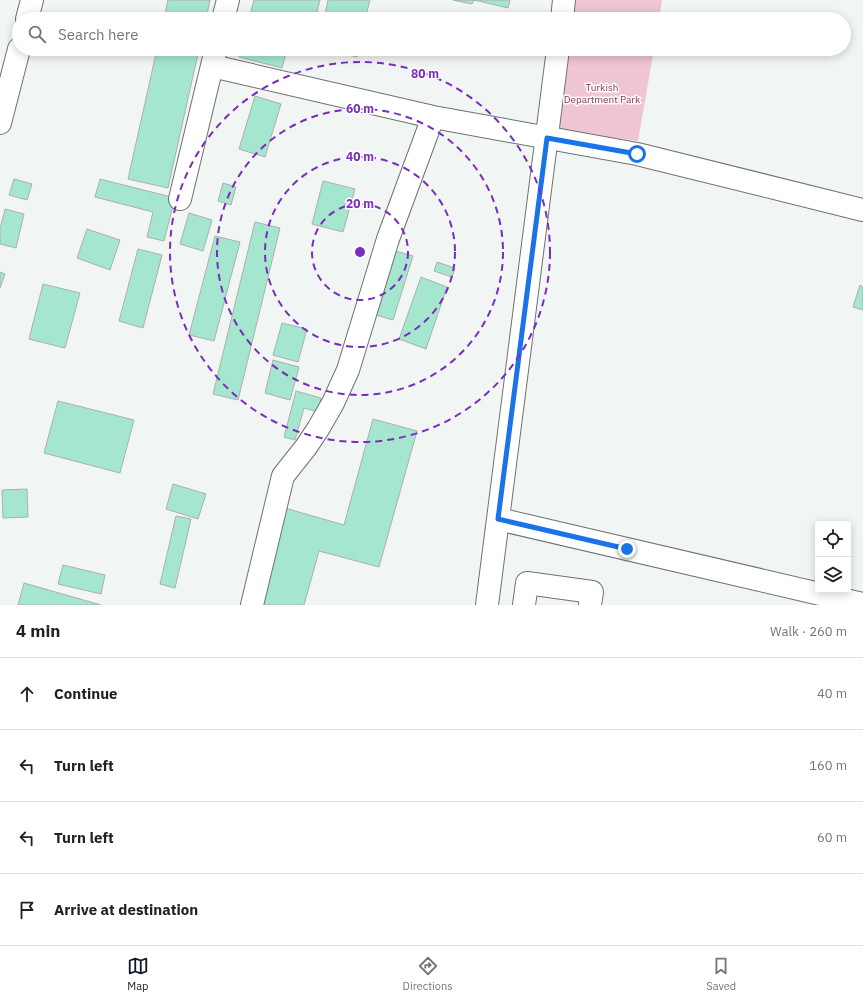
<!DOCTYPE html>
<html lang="en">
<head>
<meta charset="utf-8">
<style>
  :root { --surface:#fff; --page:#f2f2f2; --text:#202124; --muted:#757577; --line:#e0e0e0; --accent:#111827 }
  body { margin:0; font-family:"IBM Plex Sans",sans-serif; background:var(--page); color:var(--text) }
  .controls { position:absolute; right:12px; bottom:12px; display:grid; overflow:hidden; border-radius:4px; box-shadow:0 2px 10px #0003 }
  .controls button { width:36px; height:36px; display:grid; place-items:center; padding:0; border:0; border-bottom:1px solid var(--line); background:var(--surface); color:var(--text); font:20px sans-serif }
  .stop { position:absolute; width:12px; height:12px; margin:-9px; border:3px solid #1a73e8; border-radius:50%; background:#fff }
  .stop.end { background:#1a73e8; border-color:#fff; box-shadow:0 1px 4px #0008 }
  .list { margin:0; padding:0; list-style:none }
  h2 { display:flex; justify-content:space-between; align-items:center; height:52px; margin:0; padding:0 16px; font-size:17px }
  h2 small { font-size:13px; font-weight:400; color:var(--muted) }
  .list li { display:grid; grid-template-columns:26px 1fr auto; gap:12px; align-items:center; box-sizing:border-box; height:72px; padding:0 16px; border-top:1px solid var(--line) }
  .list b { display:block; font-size:15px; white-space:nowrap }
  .list em { font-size:13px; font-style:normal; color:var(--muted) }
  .icon { flex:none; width:22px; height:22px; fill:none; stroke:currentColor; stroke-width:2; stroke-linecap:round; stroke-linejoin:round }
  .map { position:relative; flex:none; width:863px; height:605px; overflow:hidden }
  .search { position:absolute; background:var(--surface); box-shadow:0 2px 10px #0003; left:12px; right:12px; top:12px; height:44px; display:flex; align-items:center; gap:10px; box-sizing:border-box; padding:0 14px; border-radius:22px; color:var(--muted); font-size:15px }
  .sheet { height:340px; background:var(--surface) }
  nav { display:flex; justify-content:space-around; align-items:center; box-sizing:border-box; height:56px; border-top:1px solid var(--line); background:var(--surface); font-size:11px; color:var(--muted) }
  nav a { display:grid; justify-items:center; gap:2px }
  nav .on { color:var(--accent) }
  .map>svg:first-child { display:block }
  .green { fill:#efc5d4 }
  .building { fill:#a5e6ce; stroke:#acafae }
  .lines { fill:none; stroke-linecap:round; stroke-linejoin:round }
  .minor-casing { stroke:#6e7170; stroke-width:24 }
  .minor { stroke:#fff; stroke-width:22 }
  .route { stroke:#1a73e8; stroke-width:5 }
  .ring { fill:none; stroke:#7b2cbf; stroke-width:2; stroke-dasharray:7 5 }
  .labels { text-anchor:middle; stroke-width:3; stroke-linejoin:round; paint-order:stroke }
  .park-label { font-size:10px; fill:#7c3554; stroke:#fff }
  .centre { fill:#7b2cbf; stroke:#fff; stroke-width:2 }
  .ring-label { font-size:12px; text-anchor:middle; font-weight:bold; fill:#7b2cbf; stroke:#fff; stroke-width:3; stroke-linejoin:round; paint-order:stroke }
</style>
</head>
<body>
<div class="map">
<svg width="863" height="605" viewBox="0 0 863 605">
  <rect width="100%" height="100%" fill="#f1f5f4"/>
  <!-- green -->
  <path class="green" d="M 569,0 L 662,0 L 659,19 L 567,19 Z
    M 564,49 L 654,49 L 638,141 L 555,131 Z"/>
  <!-- building -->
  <path class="building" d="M 168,0 L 210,0 L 206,19 L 164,19 Z
    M 254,0 L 320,0 L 316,16 L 297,12 L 295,19 L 249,19 Z
    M 328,0 L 370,0 L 365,19 L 324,19 Z
    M 453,0 L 510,0 L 508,8 L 474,0 L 472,4 Z
    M 157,49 L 199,49 L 168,188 L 128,179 Z
    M 241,49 L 287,49 L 282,68 L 239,57 Z
    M 322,49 L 359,49 L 357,57 Z
    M 255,96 L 281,104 L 265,157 L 239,149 Z
    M 14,179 L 32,184 L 27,200 L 9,195 Z
    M 100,179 L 175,198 L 164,241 L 147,237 L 153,212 L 95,197 Z
    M 323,181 L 355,189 L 343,232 L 312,224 Z
    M 223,183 L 236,187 L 231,205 L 218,201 Z
    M 5,209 L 24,214 L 16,248 L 0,244 L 0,229 Z
    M 189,213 L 212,220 L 203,251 L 180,244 Z
    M 255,222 L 280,228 L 238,400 L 213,394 Z
    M 87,229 L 120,240 L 110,270 L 77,258 Z
    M 215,236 L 240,242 L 214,341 L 189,335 Z
    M 138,249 L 162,255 L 143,328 L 119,321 Z
    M 392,250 L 413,256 L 393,320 L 372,314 Z
    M 437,262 L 455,268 L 452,277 L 434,271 Z
    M 0,272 L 5,274 L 0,288 Z
    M 421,277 L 447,287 L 426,349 L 399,339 Z
    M 43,284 L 80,293 L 65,348 L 29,339 Z
    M 860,285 L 863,287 L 863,310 L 853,307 Z
    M 282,323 L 307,329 L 298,362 L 273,355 Z
    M 273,360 L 299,367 L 290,400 L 265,393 Z
    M 296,391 L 321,398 L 318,412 L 304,408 L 295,440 L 284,437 Z
    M 58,401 L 134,420 L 120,473 L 44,453 Z
    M 373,419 L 417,431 L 379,567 L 319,551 L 304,605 L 258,605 L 285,508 L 344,525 Z
    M 173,484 L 206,494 L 198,519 L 166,509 Z
    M 27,489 L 28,517 L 3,518 L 2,490 Z
    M 176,516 L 191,519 L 175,588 L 160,584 Z
    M 63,565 L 105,575 L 101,594 L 58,584 Z
    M 24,583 L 101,605 L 18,605 Z"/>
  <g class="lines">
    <!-- minor casing -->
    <g class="minor-casing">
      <path id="minor" d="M 27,19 L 32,0
        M 223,19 L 228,0
        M 562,19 L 564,0
        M 212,66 L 433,117 L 637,154 L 863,210
        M 0,123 L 19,49
        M 180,199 L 216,49
        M 498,519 L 863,604
        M 252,605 L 283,476 L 306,447 L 318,429 L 333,403 L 348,370 L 388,239 L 433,117
        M 487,605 L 558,49
        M 524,605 L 527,583 L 592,592 L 590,605"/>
    </g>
    <!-- minor -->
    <use href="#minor" class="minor"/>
  </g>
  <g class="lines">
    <!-- route -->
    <path class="route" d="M 627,549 L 498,519 L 547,138 L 637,154"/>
  </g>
  <!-- distance rings -->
  <g class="ring">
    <circle cx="360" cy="252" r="48"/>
    <circle cx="360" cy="252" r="95"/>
    <circle cx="360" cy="252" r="143"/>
    <circle cx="360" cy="252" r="190"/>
  </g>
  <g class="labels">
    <!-- park labels -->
    <g class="park-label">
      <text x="602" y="91">Turkish<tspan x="602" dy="12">Department Park</tspan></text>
    </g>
  </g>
  <circle cx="360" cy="252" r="6" class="centre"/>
  <g class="ring-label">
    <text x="425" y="78">80 m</text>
    <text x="360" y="113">60 m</text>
    <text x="360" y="161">40 m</text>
    <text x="360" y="208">20 m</text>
  </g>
</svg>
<div class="controls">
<button><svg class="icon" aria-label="locate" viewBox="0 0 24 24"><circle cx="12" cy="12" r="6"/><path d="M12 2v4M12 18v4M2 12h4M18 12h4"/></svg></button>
<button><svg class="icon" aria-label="layers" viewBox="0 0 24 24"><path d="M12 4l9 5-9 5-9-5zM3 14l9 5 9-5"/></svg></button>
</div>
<div class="stop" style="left:637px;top:154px"></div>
<div class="stop end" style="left:627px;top:549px"></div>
<div class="search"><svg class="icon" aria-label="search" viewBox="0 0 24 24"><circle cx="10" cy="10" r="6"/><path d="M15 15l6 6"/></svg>Search here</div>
</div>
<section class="sheet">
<h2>4 min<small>Walk · 260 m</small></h2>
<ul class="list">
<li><svg class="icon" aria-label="ahead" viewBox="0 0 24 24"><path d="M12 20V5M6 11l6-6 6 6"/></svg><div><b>Continue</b></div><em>40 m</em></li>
<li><svg class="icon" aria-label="left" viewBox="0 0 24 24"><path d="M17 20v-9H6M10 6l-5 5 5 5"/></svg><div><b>Turn left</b></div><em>160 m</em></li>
<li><svg class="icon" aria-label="left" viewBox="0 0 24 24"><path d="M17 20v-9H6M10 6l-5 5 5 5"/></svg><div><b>Turn left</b></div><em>60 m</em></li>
<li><svg class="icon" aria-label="arrive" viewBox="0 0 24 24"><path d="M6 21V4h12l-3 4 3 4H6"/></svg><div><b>Arrive at destination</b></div></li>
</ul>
</section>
<nav>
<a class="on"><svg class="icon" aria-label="map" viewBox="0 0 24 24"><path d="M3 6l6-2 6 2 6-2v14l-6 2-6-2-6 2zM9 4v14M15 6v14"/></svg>Map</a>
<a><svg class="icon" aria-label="directions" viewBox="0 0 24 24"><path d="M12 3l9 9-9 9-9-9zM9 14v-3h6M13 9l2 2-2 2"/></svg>Directions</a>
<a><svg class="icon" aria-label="saved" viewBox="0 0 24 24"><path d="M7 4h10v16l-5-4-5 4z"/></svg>Saved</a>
</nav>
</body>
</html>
